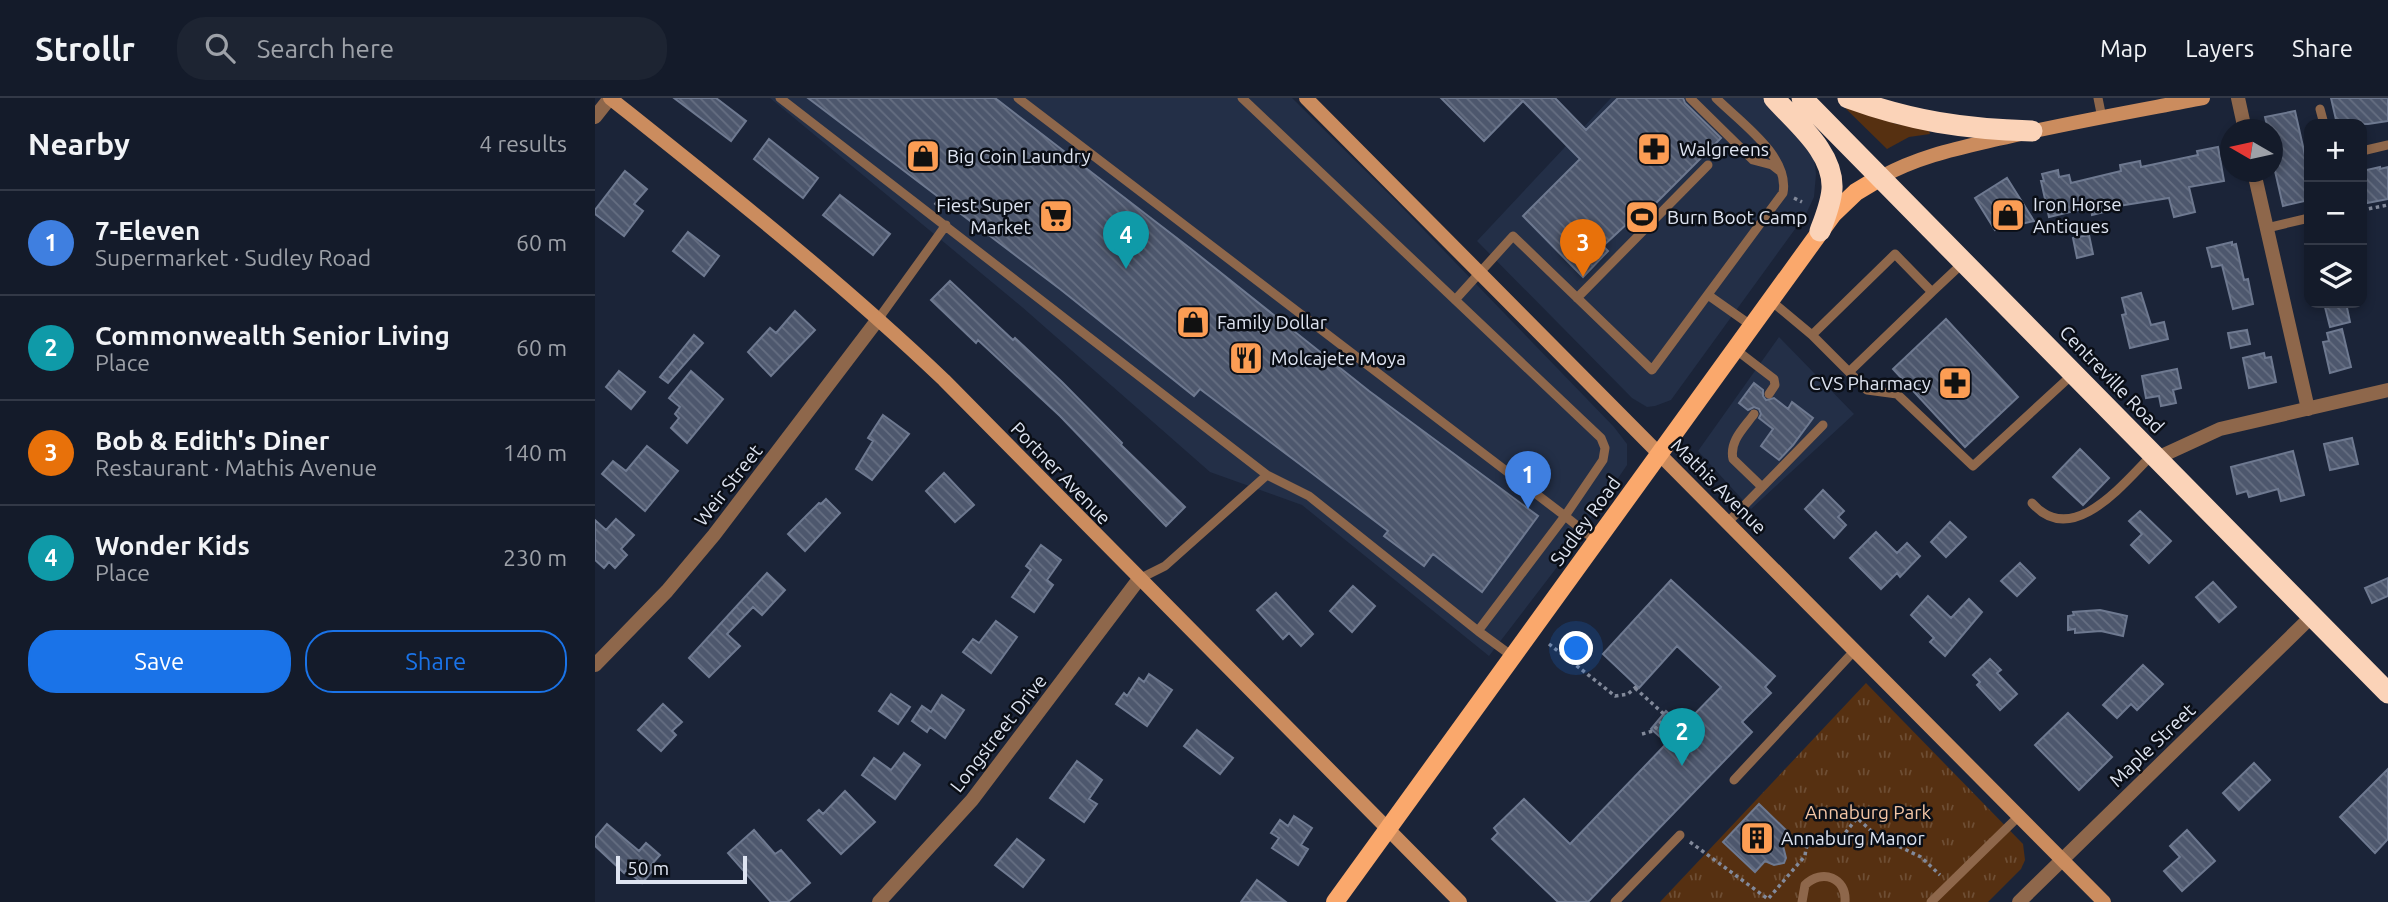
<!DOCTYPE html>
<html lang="en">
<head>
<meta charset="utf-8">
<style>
  :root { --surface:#141b2a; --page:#1d2432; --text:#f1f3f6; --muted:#9da1a8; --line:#333947; --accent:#1a73e8 }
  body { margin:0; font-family:Ubuntu,sans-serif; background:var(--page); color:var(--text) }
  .controls { position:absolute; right:21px; top:21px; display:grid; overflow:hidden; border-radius:14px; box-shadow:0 4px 10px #0003 }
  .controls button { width:63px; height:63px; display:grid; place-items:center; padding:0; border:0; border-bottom:2px solid var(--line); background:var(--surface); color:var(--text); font:35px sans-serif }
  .compass { position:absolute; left:1625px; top:21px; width:63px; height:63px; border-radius:50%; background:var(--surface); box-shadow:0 4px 10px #0003; rotate:279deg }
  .scale { position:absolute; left:21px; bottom:18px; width:131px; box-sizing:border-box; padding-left:7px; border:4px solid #dee4f1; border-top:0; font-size:19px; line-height:24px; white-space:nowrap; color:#dee4f1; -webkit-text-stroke:5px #0a0e16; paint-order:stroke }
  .you { position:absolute; left:982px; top:551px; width:24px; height:24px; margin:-18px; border:5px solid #fff; border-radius:50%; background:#1a73e8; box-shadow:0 0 0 10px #1a73e833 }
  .badge { display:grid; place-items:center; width:46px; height:46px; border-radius:50%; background:var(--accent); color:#fff; font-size:23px; font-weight:700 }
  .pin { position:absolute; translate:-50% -58px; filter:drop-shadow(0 2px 4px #0008) }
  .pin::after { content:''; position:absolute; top:37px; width:24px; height:21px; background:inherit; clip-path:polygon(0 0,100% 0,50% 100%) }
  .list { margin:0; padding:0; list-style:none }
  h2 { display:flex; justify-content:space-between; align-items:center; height:91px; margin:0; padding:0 28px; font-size:30px }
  h2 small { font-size:23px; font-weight:400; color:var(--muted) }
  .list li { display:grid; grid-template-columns:46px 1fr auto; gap:21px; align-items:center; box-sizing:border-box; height:105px; padding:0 28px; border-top:2px solid var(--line) }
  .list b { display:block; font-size:26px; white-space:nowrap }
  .list p { margin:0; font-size:23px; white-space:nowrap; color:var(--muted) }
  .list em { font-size:23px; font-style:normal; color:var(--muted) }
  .actions { display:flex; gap:14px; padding:21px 28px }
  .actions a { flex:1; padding:16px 0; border:2px solid var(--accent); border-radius:28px; text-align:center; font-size:24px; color:var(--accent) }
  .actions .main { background:var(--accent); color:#fff }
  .icon { flex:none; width:38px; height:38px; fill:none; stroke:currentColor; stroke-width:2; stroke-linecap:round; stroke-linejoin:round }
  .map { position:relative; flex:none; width:1793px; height:804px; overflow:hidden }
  header { display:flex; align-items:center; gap:42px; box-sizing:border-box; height:98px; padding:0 35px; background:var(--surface); border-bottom:2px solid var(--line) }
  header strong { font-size:33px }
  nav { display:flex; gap:38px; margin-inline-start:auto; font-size:24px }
  .search { width:490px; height:63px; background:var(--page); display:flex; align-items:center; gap:18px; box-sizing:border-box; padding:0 24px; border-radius:28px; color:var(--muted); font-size:26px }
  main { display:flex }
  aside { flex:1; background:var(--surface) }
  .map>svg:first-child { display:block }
  .built { fill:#232f47 }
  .grass { fill:#563011 }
  .park { fill:url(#park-tufts) }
  .building { fill:url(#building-back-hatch); stroke:#6e7990; stroke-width:2 }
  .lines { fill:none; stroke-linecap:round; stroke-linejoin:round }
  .path { stroke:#82899a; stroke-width:3.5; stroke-dasharray:3.5 3.5; stroke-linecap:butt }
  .lane { stroke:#8e674b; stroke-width:9 }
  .street { stroke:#8e674b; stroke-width:14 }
  .secondary { stroke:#cb8c5e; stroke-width:14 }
  .primary { stroke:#faa86c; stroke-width:18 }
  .highway { stroke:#fbd3b8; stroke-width:21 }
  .labels { text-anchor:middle; stroke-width:5; stroke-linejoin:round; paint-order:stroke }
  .poi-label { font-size:19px; fill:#dee4f1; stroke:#0a0e16; text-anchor:start }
  .street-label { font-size:19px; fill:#dee4f1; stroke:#0a0e16 }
  .park-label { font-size:19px; fill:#f4c6a6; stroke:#0a0e16 }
</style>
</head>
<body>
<header>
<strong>Strollr</strong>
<div class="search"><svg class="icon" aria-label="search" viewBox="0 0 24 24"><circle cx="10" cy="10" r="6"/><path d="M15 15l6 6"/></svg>Search here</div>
<nav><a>Map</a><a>Layers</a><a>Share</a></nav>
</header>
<main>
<aside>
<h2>Nearby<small>4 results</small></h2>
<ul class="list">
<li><span class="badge" style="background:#3f7fe0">1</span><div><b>7-Eleven</b><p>Supermarket · Sudley Road</p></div><em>60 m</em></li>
<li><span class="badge" style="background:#0f9aa8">2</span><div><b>Commonwealth Senior Living</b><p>Place</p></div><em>60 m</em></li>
<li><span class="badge" style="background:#e8710a">3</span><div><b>Bob &amp; Edith's Diner</b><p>Restaurant · Mathis Avenue</p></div><em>140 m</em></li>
<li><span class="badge" style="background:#0f9aa8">4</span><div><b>Wonder Kids</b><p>Place</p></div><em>230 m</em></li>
</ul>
<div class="actions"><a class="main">Save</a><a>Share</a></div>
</aside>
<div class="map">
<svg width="1793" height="804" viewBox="0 0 1793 804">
  <defs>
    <pattern id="park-tufts" width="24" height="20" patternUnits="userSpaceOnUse" patternTransform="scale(1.75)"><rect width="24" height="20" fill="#563011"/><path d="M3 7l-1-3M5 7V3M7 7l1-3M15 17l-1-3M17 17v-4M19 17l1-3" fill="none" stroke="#6e4e34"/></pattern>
    <pattern id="building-back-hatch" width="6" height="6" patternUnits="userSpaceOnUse" patternTransform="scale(1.75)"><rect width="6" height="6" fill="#4d576d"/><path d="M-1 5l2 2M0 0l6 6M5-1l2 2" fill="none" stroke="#666f82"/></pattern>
  </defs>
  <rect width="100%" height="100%" fill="#1b2438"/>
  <!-- built -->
  <path class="built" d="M 175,0 L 697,0 L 801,103 L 1019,329 L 1032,346 L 1032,367 L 969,460 L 894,558 L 707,407 L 615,374 L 427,209 Z
    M 1016,0 L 1170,0 L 1208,41 L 1219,61 L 1221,76 L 1219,99 L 1211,116 L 1076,302 L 1060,308 L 1052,309 L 1037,300 L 882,143 Z
    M 1184,239 L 1259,316 L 1156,411 L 1103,353 Z"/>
  <!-- grass -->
  <path class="grass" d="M 1244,4 L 1301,26 L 1333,30 L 1335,36 L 1314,39 L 1292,51 Z"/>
  <!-- park -->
  <path class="park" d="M 1271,585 L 1428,746 L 1430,762 L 1426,771 L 1393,804 L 1065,804 Z"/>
  <!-- building -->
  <path class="building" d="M 79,0 L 121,0 L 151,23 L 136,43 Z
    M 213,0 L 400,0 L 596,151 L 774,293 L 943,418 L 887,494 L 838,456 L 829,468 L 789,438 L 793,433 L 714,373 L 605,291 L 599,298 L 465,191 Z
    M 846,0 L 960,0 L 991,32 L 1023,0 L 1088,0 L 1090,5 L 1126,40 L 1038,128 L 1034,124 L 1008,148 L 1013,153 L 988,179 L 928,118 L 985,61 L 928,3 L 889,43 Z
    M 1736,0 L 1793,0 L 1793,23 L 1773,26 L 1742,26 Z
    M 1700,13 L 1714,75 L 1714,102 L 1688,108 L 1677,60 L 1677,32 L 1673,32 L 1670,19 Z
    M 174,41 L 223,80 L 208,100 L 159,61 Z
    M 1623,49 L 1629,83 L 1594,89 L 1600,114 L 1579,119 L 1574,100 L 1517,109 L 1517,112 L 1497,117 L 1496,109 L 1454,119 L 1446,83 L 1449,83 L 1447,76 L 1463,72 L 1464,79 L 1474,77 L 1476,85 L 1526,73 L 1525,67 L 1545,63 L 1546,69 L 1603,57 L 1602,53 Z
    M 1785,69 L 1785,71 L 1793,69 L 1793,101 L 1767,106 L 1767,73 Z
    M 30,73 L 52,91 L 39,106 L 48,113 L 29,138 L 0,116 L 0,112 Z
    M 1412,80 L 1439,123 L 1400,132 L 1380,100 Z
    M 245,97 L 295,136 L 278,157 L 228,117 Z
    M 93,134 L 124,158 L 109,178 L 78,153 Z
    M 1494,137 L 1498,156 L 1482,160 L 1478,140 Z
    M 1637,144 L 1637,147 L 1641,146 L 1649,182 L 1653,181 L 1658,206 L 1638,211 L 1627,167 L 1617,169 L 1612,150 Z
    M 355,183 L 418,242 L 420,240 L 467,284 L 527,345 L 526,347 L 590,409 L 571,428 L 465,318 L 383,242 L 381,245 L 336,202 Z
    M 1546,195 L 1556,227 L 1569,224 L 1573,241 L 1535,250 L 1527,217 L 1531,216 L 1527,200 Z
    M 1729,205 L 1751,205 L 1755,224 L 1735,229 Z
    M 200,213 L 220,232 L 176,278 L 153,254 L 175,230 L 181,235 Z
    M 1351,221 L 1423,299 L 1370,349 L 1298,271 Z
    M 1747,231 L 1756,269 L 1735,275 L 1728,244 L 1734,243 L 1732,235 Z
    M 1652,232 L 1655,246 L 1636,250 L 1633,235 Z
    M 99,237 L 108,245 L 73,285 L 65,279 Z
    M 1669,255 L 1670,260 L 1676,259 L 1681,284 L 1654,290 L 1648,260 Z
    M 1582,271 L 1586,290 L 1578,292 L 1581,305 L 1566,308 L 1564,298 L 1551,300 L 1547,278 Z
    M 24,273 L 50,294 L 36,311 L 11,289 Z
    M 96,273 L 128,301 L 92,345 L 76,330 L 84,320 L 80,316 L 85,309 L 74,300 Z
    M 1159,285 L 1168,292 L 1168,298 L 1171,302 L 1179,300 L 1193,311 L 1197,304 L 1218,320 L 1198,347 L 1184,362 L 1166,348 L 1178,331 L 1164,320 L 1166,316 L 1164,311 L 1159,309 L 1153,312 L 1144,305 Z
    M 288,317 L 314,336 L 277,382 L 261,371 L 278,343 L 273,340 Z
    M 1757,340 L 1763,366 L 1735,372 L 1729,346 Z
    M 52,348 L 83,373 L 50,413 L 7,376 L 18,363 L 31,373 Z
    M 1485,351 L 1514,380 L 1488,407 L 1458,379 Z
    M 1698,353 L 1709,397 L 1686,403 L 1683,391 L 1654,399 L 1652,393 L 1642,396 L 1636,369 Z
    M 349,375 L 379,407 L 360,424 L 331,393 Z
    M 1228,392 L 1249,413 L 1243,419 L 1251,427 L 1239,440 L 1210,411 Z
    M 231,401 L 245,415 L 210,453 L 193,436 L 224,405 L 226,406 Z
    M 1545,413 L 1576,443 L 1554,465 L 1536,447 L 1547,436 L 1534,423 Z
    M 21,421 L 39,437 L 26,451 L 32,457 L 20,470 L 14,464 L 9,470 L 0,462 L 0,422 L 11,432 Z
    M 1355,424 L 1371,439 L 1351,459 L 1336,444 Z
    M 1281,434 L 1302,455 L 1312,445 L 1325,458 L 1305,479 L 1302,475 L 1286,491 L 1255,460 Z
    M 446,447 L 466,462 L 452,482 L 458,487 L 439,514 L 417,499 L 436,472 L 431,468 Z
    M 1425,465 L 1440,480 L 1422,498 L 1406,483 Z
    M 172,475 L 190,492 L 167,517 L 158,509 L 132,536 L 145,548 L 114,579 L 94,560 Z
    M 1793,480 L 1793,498 L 1777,505 L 1770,490 Z
    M 1076,482 L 1180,578 L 1170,589 L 1176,595 L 1147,624 L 1157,634 L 993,804 L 963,804 L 897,741 L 903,735 L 899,730 L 929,701 L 975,746 L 1072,645 L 1056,631 L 1071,613 L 1083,624 L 1085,622 L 1090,626 L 1126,589 L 1082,548 L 1044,590 L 1008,556 Z
    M 1618,484 L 1641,509 L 1624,524 L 1601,499 Z
    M 758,488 L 780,508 L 757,534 L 735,513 Z
    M 681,495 L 718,536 L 706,548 L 694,535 L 688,541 L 662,512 Z
    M 1333,498 L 1356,520 L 1374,501 L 1387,514 L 1350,558 L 1335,544 L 1339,540 L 1316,517 Z
    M 1505,512 L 1532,518 L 1528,538 L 1506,533 L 1480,535 L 1480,531 L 1473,532 L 1473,518 L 1479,517 L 1478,514 Z
    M 401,523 L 422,539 L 396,575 L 368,554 L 378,541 L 384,545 Z
    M 1395,561 L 1406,572 L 1402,575 L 1422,596 L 1405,612 L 1382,587 L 1385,584 L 1378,577 Z
    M 1548,567 L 1568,586 L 1542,612 L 1536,606 L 1522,620 L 1508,607 Z
    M 554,576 L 577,592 L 552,628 L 521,606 L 529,595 L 532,598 L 544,580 L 549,584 Z
    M 296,596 L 315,609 L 303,626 L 284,613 Z
    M 347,597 L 369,612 L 350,640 L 335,629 L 332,634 L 317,623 L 327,608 L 336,614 Z
    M 68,606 L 87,624 L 77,633 L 81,637 L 66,653 L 43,632 Z
    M 1473,615 L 1517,659 L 1484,692 L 1440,647 Z
    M 602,632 L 638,660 L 625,676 L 589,648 Z
    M 309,655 L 325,667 L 300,701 L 267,677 L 279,660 L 296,672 Z
    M 482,663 L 507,682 L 494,701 L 502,706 L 489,724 L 455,700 Z
    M 1659,665 L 1675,682 L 1644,712 L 1628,695 Z
    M 1793,671 L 1793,741 L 1780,755 L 1745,719 Z
    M 250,693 L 280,724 L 246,756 L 213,722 L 224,712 L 228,716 Z
    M 1164,706 L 1195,736 L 1187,744 L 1191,760 L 1189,765 L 1179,767 L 1170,763 L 1160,774 L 1128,744 Z
    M 699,718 L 717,730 L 706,747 L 713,751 L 703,767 L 677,750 L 684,740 L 676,735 L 685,722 L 693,728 Z
    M 12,726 L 44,753 L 51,745 L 65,757 L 56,767 L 60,770 L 47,785 L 31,772 L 29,775 L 0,748 L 0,740 Z
    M 159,732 L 180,756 L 186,752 L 215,785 L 193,804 L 176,804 L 133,755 Z
    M 1592,732 L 1620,763 L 1587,793 L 1569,773 L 1585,759 L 1575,748 Z
    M 422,741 L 449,762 L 428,789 L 400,767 Z
    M 662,782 L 691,804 L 646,804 Z"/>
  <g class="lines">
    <!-- path -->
    <path class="path" d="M 1199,100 L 1207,104
      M 340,107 L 346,99
      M 1767,112 L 1793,107
      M 954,546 L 1020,598 L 1033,596 L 1042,588
      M 1040,590 L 1081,627
      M 1047,636 L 1058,633 L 1072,618
      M 1095,744 L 1173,801 L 1210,758 C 1211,747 1214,740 1226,740 L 1238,745 L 1247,739 L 1262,720 L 1282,738 L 1326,759 L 1345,777"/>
    <!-- lane -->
    <path class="lane" d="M 185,0 L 672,377 L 714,398 L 883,533
      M 423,0 L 970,418 L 883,533 L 917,558
      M 647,0 L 1006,340 L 1010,350 L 1008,362 L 970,418 L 1001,443
      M 1095,0 L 1158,62 L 1177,67 L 1186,74
      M 1503,0 L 1507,20
      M 1725,11 L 1729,26
      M 1767,53 L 1793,47
      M 1672,130 L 1714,120
      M 1337,194 L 1369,164
      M 1113,197 L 1157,228
      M 982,200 L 1113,67
      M 860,202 L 918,138 L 1057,272 L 1188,95 C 1195,58 1145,24 1121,0
      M 1175,202 L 1217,237
      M 284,220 L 351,127
      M 1140,251 L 1179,281 L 1180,287 L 1174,296
      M 1254,274 L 1217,237 L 1300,156 L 1337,194 L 1254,274 L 1272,292 L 1302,296 L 1378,368 L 1478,276
      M 1159,316 C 1149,330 1134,343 1138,361 L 1167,389
      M 1437,405 C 1477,451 1528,386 1557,357
      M 1133,424 L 1228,327
      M 544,481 L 570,468 L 672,377
      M 1139,682 L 1260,552
      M 1020,804 L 1085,737
      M 1207,804 L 1210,787 C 1227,770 1252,780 1250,804
      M 1336,804 L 1425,717"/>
    <!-- street -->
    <path class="street" d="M 1643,0 L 1650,32
      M 0,19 L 15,0
      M 1659,74 L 1713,311
      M 1562,360 L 1625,331 L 1793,292
      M 0,567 L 72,493 L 119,437 L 284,220
      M 284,804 L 377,702 L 544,481
      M 1424,804 L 1717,518"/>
    <!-- secondary -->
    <path class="secondary" d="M 15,0 C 129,91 243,181 349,282 L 865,804
      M 711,0 L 1509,804
      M 1286,79 C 1325,58 1360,51 1403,41 C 1471,25 1540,13 1608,0"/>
    <!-- primary -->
    <path class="primary" d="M 740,804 L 1238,116 L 1261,94 L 1286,79"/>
    <!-- highway -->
    <path class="highway" d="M 1179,0 C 1201,25 1239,54 1237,91 C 1236,105 1230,120 1225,133
      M 1207,0 L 1793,595
      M 1253,0 C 1316,23 1369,31 1437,33"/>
  </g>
  <!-- icons -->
  <defs>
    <g id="pharmacy-square" transform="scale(1.75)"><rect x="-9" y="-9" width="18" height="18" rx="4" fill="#fc9d54" stroke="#0a0e16"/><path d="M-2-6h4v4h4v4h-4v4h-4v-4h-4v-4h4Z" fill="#111"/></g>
    <g id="shop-square" transform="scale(1.75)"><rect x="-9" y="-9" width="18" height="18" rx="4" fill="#fc9d54" stroke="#0a0e16"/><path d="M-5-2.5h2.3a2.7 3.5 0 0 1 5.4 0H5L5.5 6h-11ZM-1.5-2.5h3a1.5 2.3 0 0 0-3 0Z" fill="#111"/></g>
    <g id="supermarket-square" transform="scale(1.75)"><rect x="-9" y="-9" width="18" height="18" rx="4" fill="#fc9d54" stroke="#0a0e16"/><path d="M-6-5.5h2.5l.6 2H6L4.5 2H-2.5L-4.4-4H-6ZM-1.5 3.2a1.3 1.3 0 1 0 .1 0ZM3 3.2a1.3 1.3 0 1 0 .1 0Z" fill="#111"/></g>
    <g id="stadium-square" transform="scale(1.75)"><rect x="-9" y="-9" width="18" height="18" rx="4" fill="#fc9d54" stroke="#0a0e16"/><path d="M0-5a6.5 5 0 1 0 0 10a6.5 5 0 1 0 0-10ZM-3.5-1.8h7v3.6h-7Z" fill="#111"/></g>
    <g id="restaurant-square" transform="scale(1.75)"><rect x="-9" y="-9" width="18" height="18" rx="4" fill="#fc9d54" stroke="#0a0e16"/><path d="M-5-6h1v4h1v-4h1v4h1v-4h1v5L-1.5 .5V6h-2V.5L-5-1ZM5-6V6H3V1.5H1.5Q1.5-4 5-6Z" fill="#111"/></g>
    <g id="building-square" transform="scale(1.75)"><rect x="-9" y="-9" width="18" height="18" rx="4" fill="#fc9d54" stroke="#0a0e16"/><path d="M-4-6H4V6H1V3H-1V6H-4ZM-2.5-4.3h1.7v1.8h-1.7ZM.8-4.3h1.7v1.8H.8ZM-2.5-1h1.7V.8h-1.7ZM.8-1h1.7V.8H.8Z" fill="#111"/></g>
  </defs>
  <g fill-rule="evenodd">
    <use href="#pharmacy-square" x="1059" y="51"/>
    <use href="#shop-square" x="328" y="58"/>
    <use href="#shop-square" x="1413" y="117"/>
    <use href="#supermarket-square" x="461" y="118"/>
    <use href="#stadium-square" x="1047" y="119"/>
    <use href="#shop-square" x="598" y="224"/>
    <use href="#restaurant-square" x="651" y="260"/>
    <use href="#pharmacy-square" x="1360" y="285"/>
    <use href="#building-square" x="1162" y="740"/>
  </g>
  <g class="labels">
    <!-- poi labels -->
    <g class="poi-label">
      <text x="1084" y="58">Walgreens</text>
      <text x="352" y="65">Big Coin Laundry</text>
      <text x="1438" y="113">Iron Horse<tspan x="1438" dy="22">Antiques</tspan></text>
      <text x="436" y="114" text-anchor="end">Fiest Super<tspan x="436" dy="22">Market</tspan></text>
      <text x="1072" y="126">Burn Boot Camp</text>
      <text x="622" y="231">Family Dollar</text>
      <text x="676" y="267">Molcajete Moya</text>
      <text x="1336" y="292" text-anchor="end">CVS Pharmacy</text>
      <text x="1186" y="747">Annaburg Manor</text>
    </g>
    <!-- street labels -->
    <g class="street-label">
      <text transform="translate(1517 281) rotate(46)" y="7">Centreville Road</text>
      <text transform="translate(466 375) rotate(46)" y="7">Portner Avenue</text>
      <text transform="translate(133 387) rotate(-52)" y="7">Weir Street</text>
      <text transform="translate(1124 388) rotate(45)" y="7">Mathis Avenue</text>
      <text transform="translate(990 423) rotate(-54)" y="7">Sudley Road</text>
      <text transform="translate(403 635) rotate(-52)" y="7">Longstreet Drive</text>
      <text transform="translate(1557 647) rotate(-44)" y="7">Maple Street</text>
    </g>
    <!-- park labels -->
    <g class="park-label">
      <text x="1273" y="721">Annaburg Park</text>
    </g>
  </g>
</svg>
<div class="controls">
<button>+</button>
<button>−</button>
<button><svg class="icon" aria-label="layers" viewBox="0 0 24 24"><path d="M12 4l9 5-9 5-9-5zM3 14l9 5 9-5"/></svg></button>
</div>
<svg class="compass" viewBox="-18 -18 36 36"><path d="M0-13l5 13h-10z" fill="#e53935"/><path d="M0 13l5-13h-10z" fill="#9da1a8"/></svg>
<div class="scale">50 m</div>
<div class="you"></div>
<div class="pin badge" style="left:933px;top:411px;background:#3f7fe0">1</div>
<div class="pin badge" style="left:1087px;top:668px;background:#0f9aa8">2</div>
<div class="pin badge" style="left:988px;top:179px;background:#e8710a">3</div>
<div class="pin badge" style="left:531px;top:171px;background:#0f9aa8">4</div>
</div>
</main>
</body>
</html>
